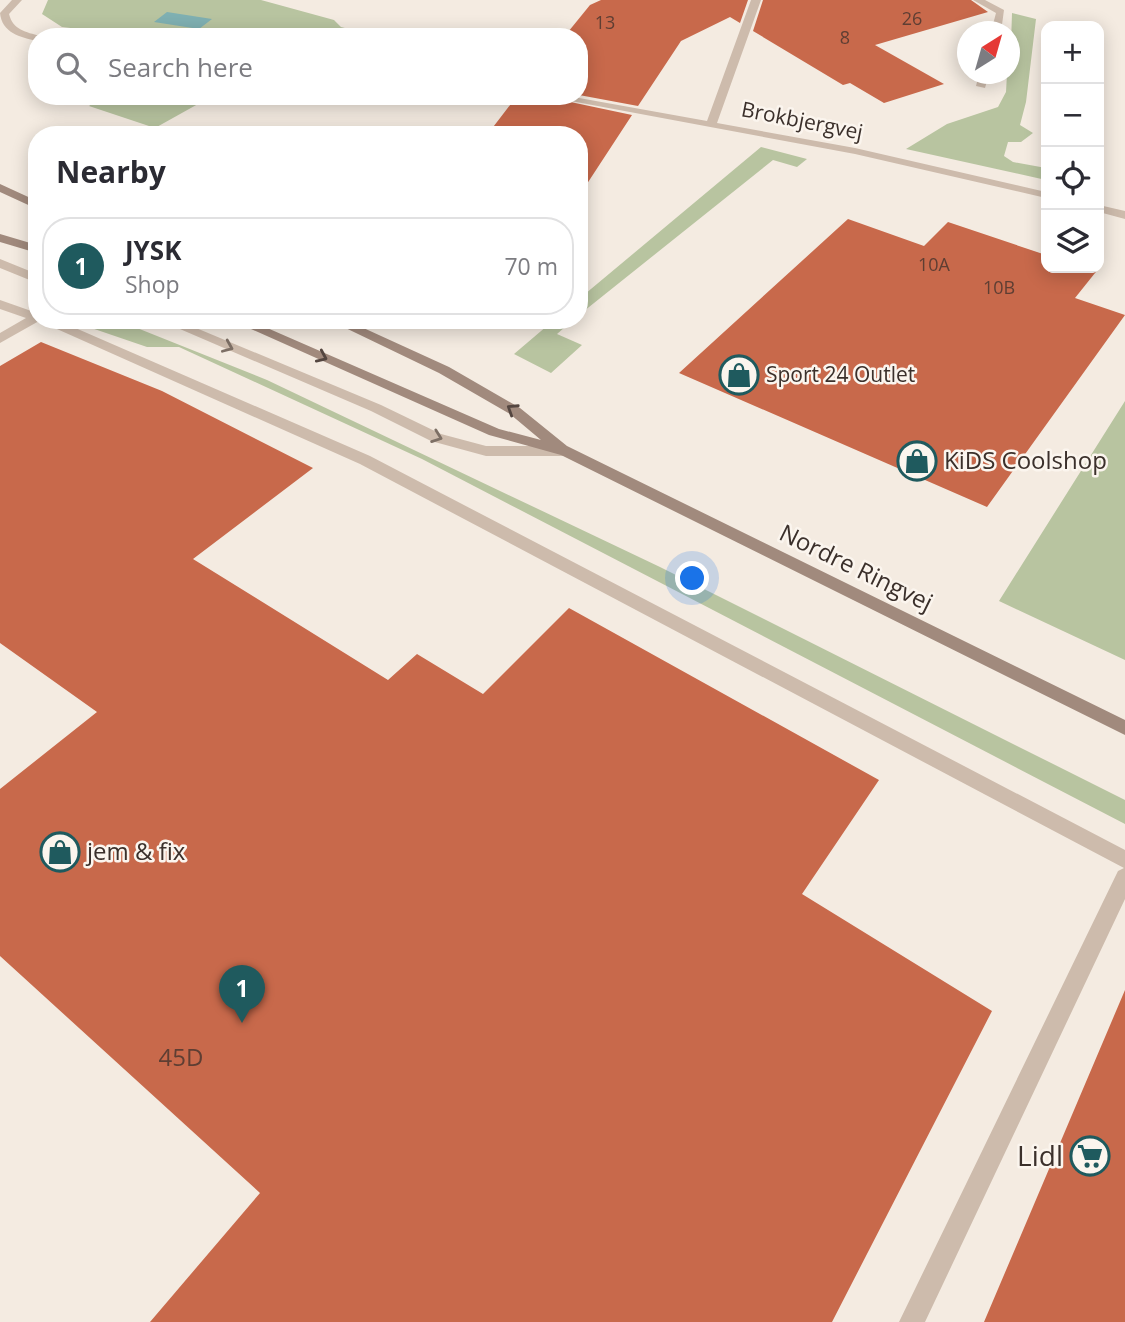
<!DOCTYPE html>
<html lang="en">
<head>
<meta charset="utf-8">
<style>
  :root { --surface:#fff; --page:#f2f2f3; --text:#2b2b33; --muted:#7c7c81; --line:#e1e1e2; --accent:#1f5a5e }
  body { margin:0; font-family:"Open Sans",sans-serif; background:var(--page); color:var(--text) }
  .controls { position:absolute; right:21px; top:21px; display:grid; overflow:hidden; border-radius:14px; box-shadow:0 4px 18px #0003 }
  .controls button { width:63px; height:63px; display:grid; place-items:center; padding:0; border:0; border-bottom:2px solid var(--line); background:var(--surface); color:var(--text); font:35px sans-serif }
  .compass { position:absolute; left:957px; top:21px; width:63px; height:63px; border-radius:50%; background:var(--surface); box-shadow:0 4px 18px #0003; rotate:37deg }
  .you { position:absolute; left:693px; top:579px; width:24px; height:24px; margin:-18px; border:5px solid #fff; border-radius:50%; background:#1a73e8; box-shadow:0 0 0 10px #1a73e833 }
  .badge { display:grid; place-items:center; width:46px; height:46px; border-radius:50%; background:var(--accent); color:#fff; font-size:23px; font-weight:700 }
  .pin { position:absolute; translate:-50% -58px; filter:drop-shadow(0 2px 4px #0008) }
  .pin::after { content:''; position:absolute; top:37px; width:24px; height:21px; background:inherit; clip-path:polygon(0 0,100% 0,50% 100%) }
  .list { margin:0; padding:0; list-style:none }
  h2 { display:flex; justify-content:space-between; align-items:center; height:91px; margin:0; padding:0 28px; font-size:30px }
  h2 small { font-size:23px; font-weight:400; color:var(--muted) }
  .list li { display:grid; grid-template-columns:46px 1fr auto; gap:21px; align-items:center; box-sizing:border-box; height:98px; margin:0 14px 14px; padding:0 14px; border:2px solid var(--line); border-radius:28px }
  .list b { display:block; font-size:26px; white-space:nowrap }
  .list p { margin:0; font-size:23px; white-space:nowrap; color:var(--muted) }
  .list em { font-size:23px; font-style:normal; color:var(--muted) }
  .icon { flex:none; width:38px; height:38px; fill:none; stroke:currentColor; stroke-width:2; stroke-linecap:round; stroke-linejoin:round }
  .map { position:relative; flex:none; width:1125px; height:1322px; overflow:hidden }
  .search { position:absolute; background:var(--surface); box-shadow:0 4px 18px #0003; left:28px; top:28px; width:560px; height:77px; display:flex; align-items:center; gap:18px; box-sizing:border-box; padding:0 24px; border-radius:28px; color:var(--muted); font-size:26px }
  .panel { position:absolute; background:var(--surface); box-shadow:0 4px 18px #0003; left:28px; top:126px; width:560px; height:203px; border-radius:28px }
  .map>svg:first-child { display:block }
  .green { fill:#b8c4a0 }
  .water { fill:#7fb0b2 }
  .building { fill:#c8694b }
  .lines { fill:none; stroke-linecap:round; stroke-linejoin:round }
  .lane { fill:#cdbbac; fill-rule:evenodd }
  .street { fill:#cdbbac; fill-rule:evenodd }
  .secondary { fill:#a18a7d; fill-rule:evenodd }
  .oneway { stroke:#7d6f65 }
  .oneway2 { stroke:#544640 }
  .labels { text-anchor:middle; stroke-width:5; stroke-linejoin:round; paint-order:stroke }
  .far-number-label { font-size:18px; fill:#5e3e33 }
  .far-street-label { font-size:21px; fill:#3b302b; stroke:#fbf5ee }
  .far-poi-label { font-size:21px; fill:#3b302b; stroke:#fbf5ee; text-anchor:start }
  .poi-label { font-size:24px; fill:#3b302b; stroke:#fbf5ee; text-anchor:start }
  .street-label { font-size:24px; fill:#3b302b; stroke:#fbf5ee }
  .near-number-label { font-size:24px; fill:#5e3e33 }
  .near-poi-label { font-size:28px; fill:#3b302b; stroke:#fbf5ee; text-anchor:end }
</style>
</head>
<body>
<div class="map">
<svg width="1125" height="1322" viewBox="0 0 1125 1322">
  <rect width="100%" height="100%" fill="#f4ebe1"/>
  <!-- green -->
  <path class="green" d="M 48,0 L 261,0 L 334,20 L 341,27 L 380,37 L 146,37 L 62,27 L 42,14 Z
    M 1012,13 L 1036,19 L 1026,102 L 1020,125 L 1033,133 L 1021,142 L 1008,142 L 1004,156 L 1013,162 L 1046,168 L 1046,180 L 906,149 L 947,124 L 998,107 L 1006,92 L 1007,74 L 1010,74 Z
    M 101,96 L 175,96 L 198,104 L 155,128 L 89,106 Z
    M 761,147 L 807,159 L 797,167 L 773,160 L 579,315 L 579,299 Z
    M 68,320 L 117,320 L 267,380 L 660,567 L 1125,800 L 1125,824 L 422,459 L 179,347 L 147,347 Z
    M 554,320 L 573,320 L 557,334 L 582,345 L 551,373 L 514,354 Z
    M 1125,401 L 1125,660 L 999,601 Z"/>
  <!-- water -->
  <path class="water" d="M 167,12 L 212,19 L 199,29 L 154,22 Z"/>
  <!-- building -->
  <path class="building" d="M 601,0 L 748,0 L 740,23 L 730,17 L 681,41 L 638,106 L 579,95 L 579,37 L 564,37 L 590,5 Z
    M 763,0 L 971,0 L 988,12 L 875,45 L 944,84 L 884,103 L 850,83 L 843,85 L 753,31 Z
    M 517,96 L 542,96 L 632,115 L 579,196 L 579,135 L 487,135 Z
    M 848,219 L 924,246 L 948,222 L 1046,255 L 1046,268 L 1099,268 L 1075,298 L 1125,315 L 987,507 L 679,373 Z
    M 41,342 L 162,391 L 313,468 L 193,559 L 388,680 L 417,654 L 483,694 L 569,608 L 879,780 L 802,894 L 992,1011 L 832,1322 L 150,1322 L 260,1193 L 0,956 L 0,789 L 97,712 L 0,643 L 0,366 Z
    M 1125,990 L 1125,1322 L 984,1322 Z"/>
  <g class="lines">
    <!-- lane -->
    <path class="lane" d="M 0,259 L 37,274 L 37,283 L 0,268 Z
      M 0,300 L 37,313 L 37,320 L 57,320 L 370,456 L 1125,850 L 1125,899 L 925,1322 L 899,1322 L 1118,871 L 1124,868 L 360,464 L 39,321 L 0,343 L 0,333 L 26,318 L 0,309 Z
      M 159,320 L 177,320 L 381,405 L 441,434 L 486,446 L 566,446 L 573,451 L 566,456 L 486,456 L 431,441 L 371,411 Z"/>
    <!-- street -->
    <path class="street" d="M 12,0 L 22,0 L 9,14 C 13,30 26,32 40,36 L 37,37 L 37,41 C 20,37 2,33 0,13 Z
      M 751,0 L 761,0 L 717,123 L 855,148 L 1046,192 L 1046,198 L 855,154 L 544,96 L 568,96 L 707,121 Z
      M 973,0 L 985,0 L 1004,10 L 1001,32 L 991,32 L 996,13 Z
      M 979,74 L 989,74 L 985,88 L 976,86 Z
      M 1099,205 L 1125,211 L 1125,219 L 1099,212 Z"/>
    <!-- secondary -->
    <path class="secondary" d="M 0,184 L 37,201 L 37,209 L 0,192 Z
      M 0,234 L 37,245 L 37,253 L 0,242 Z
      M 231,320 L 249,320 L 499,429 L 541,440 L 510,414 L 439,373 L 329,320 L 346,320 L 449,367 L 520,408 L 567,446 L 1125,720 L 1125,735 L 561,455 L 489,435 Z"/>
  </g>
  <!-- one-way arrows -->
  <defs><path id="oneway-chevron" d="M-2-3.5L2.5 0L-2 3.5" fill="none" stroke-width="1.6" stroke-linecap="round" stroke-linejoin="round" transform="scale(1.75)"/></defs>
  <g class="oneway">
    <use href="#oneway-chevron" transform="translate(228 347) rotate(23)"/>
    <use href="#oneway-chevron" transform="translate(437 437) rotate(20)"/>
  </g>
  <g class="oneway2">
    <use href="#oneway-chevron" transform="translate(322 357) rotate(24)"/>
    <use href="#oneway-chevron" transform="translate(512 409) rotate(-147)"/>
  </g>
  <!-- icons -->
  <defs>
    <g id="shop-ring" transform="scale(2.0125)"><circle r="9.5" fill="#fbf5ee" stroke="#1f5a5e" stroke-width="1.5"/><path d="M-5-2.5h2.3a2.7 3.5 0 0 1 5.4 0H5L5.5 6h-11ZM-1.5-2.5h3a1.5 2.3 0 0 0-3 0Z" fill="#1f5a5e"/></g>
    <g id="supermarket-ring" transform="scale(2.0125)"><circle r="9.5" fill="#fbf5ee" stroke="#1f5a5e" stroke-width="1.5"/><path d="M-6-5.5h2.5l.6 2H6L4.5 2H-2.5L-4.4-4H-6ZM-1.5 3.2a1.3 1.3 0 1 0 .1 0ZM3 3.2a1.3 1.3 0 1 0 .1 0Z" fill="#1f5a5e"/></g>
  </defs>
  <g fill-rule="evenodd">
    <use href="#shop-ring" x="739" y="375"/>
    <use href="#shop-ring" x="917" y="461"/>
    <use href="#shop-ring" x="60" y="852"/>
    <use href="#supermarket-ring" x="1090" y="1156"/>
  </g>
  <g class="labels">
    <!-- far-number labels -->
    <g class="far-number-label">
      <text x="912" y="25">26</text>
      <text x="605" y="29">13</text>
      <text x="845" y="44">8</text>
      <text x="934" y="271">10A</text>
      <text x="999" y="294">10B</text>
    </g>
    <!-- far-street labels -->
    <g class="far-street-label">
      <text transform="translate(802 121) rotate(11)" y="7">Brokbjergvej</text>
    </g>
    <!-- far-poi labels -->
    <g class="far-poi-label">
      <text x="766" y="382">Sport 24 Outlet</text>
    </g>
    <!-- poi labels -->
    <g class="poi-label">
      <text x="944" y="469">KiDS Coolshop</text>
      <text x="87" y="860">jem &amp; fix</text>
    </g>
    <!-- street labels -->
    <g class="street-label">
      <text transform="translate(856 568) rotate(26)" y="8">Nordre Ringvej</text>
    </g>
    <!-- near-number labels -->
    <g class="near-number-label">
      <text x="181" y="1066">45D</text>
    </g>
    <!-- near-poi labels -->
    <g class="near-poi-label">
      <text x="1063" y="1166">Lidl</text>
    </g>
  </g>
</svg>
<div class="controls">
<button>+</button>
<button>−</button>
<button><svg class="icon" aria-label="locate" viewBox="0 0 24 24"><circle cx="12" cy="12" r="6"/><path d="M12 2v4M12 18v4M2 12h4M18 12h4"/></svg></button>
<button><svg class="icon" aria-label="layers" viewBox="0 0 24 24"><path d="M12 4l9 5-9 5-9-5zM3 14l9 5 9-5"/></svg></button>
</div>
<svg class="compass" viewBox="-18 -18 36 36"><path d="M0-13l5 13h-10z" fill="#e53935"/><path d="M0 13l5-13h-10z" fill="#7c7c81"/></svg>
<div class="you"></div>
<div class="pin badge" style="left:242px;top:1023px">1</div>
<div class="search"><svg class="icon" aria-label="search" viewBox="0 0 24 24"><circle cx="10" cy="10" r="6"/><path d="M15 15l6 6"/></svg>Search here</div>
<section class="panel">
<h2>Nearby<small></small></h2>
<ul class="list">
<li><span class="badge">1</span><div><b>JYSK</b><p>Shop</p></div><em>70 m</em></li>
</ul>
</section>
</div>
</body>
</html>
